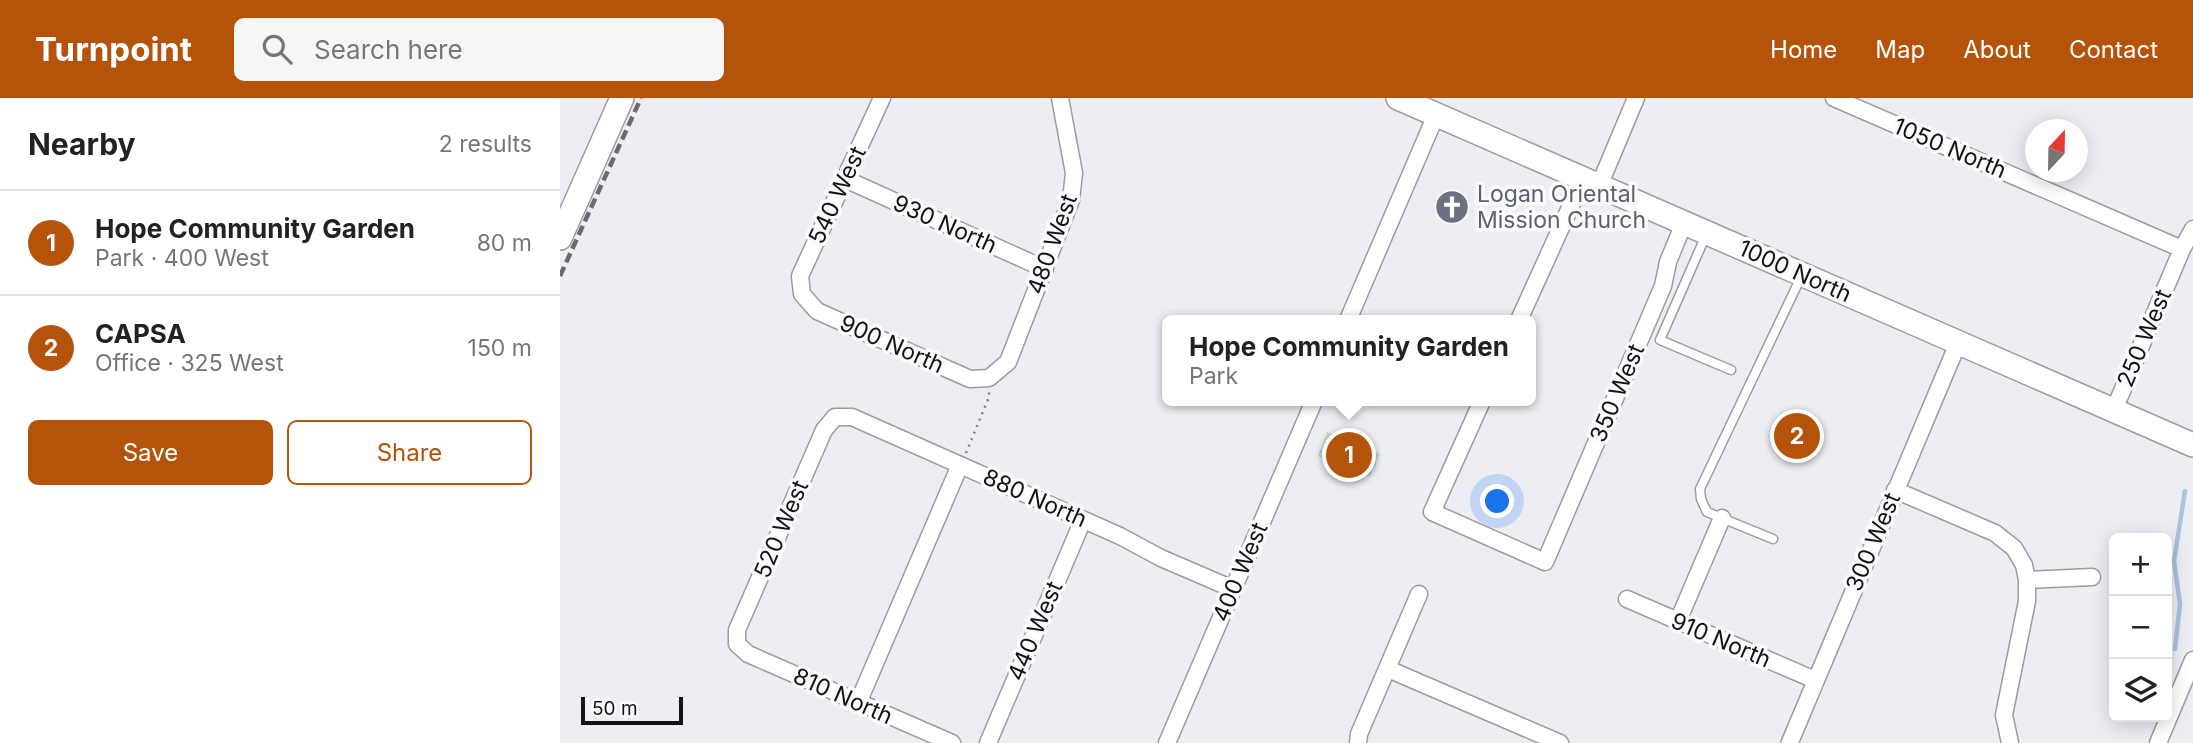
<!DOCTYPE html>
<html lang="en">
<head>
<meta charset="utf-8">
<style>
  :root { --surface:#fff; --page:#f6f6f6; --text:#222; --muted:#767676; --line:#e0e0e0; --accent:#b45309 }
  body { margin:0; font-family:Inter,sans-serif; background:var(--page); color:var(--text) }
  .controls { position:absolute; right:21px; bottom:21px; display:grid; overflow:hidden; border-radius:10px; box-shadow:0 4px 18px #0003 }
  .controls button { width:63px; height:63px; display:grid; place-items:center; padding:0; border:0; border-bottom:2px solid var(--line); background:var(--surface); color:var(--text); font:35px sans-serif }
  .compass { position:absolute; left:1465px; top:21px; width:63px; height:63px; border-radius:50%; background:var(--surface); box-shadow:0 4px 18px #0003; rotate:22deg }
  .scale { position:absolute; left:21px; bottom:18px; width:102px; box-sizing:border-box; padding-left:7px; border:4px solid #131315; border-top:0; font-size:19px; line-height:24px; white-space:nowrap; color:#131315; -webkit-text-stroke:5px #fbfbfe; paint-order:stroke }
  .you { position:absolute; left:938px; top:404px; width:24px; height:24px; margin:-18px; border:5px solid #fff; border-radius:50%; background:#1a73e8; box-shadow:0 0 0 10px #1a73e833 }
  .badge { display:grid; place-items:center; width:46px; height:46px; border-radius:50%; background:var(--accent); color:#fff; font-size:23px; font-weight:700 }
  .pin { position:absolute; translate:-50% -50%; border:4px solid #fff; box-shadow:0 2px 7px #0006 }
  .popup { position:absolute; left:602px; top:217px; width:374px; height:91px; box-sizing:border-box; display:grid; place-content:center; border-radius:10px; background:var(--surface); filter:drop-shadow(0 2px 5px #0005); font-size:23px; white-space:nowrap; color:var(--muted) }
  .popup b { font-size:26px; color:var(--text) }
  .popup::after { content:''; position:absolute; left:50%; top:100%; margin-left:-14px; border:14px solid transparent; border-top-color:var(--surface) }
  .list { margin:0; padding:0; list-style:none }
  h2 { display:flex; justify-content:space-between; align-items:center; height:91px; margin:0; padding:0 28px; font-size:30px }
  h2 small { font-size:23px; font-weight:400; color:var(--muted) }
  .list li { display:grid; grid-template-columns:46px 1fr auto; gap:21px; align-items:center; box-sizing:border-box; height:105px; padding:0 28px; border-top:2px solid var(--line) }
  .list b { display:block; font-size:26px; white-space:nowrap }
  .list p { margin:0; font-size:23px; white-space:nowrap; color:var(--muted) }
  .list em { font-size:23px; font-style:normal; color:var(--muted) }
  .actions { display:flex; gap:14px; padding:21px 28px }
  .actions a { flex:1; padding:16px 0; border:2px solid var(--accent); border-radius:10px; text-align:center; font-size:24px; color:var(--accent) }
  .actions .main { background:var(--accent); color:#fff }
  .icon { flex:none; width:38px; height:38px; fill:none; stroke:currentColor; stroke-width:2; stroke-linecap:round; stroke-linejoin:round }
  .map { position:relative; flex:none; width:1633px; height:645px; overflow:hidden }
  header { display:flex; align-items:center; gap:42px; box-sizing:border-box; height:98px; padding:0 35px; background:var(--accent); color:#fff }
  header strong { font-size:33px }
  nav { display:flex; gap:38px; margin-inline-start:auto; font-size:24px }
  .search { width:490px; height:63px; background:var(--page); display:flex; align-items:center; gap:18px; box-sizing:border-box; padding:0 24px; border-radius:10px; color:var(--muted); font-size:26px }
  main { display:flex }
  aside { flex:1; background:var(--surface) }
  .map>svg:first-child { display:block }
  .garden { fill:url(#garden-dots) }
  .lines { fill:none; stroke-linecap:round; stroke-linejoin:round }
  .stream { stroke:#abc1e0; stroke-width:4.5 }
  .lane-casing { stroke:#9b9ba2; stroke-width:11 }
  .street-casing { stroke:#9b9ba2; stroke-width:19 }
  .secondary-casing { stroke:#9b9ba2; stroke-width:26 }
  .path { stroke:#838387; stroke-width:2.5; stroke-dasharray:2 5; stroke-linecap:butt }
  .lane { stroke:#fff; stroke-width:8 }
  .street { stroke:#fff; stroke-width:16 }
  .secondary { stroke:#fff; stroke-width:23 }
  .rail { stroke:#6b6b6f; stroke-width:4.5; stroke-dasharray:10 5; stroke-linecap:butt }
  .labels { text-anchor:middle; stroke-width:7; stroke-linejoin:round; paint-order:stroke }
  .street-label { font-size:23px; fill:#131315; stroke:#fbfbfe }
  .worship-label { font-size:23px; fill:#5b616d; stroke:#fbfbfe; text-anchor:start }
</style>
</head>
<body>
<header>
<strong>Turnpoint</strong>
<div class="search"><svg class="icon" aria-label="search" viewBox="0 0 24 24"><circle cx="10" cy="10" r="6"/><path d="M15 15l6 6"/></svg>Search here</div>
<nav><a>Home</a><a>Map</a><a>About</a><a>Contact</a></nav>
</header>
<main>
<aside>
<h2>Nearby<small>2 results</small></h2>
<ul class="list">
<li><span class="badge">1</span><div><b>Hope Community Garden</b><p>Park · 400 West</p></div><em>80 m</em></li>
<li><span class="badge">2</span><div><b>CAPSA</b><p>Office · 325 West</p></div><em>150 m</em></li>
</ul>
<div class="actions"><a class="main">Save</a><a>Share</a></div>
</aside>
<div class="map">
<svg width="1633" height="645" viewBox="0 0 1633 645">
  <defs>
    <pattern id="garden-dots" width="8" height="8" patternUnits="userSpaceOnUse" patternTransform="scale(1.75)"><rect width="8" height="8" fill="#c8dece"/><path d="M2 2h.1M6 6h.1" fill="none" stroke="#abbeb0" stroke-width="1.8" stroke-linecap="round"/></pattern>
  </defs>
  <rect width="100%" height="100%" fill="#ededf4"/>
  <!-- garden -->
  <path class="garden" d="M 767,334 L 820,356 L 810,379 L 758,358 Z"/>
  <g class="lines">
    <!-- stream -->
    <path class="stream" d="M 1615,551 L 1620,506 L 1614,463 L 1625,393"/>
    <!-- lane casing -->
    <g class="lane-casing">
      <path id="lane" d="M 1146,137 L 1100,242 L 1171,272
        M 1213,441 L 1147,414 L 1141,401 L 1140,391 L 1241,179"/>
    </g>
    <!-- street casing -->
    <g class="street-casing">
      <path id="street" d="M 322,0 L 240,178 L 242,196 L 257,213 L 410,281 L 429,280 L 448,264 L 511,102 L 514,75 L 500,0
        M 1274,0 L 1622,151
        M 285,81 L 485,171
        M 1039,88 L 1076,0
        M 788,222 L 876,17
        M 959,222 L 1023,81
        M 922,303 L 872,414 L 985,464 L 1103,188 L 1108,164 L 1124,125
        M 1554,312 L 1622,151 L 1633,131
        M 1335,392 L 1435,435 L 1454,450 L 1464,467 L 1467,482 L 1467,503 L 1444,617 L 1450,645
        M 1467,482 L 1532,479
        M 1067,501 L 1255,582
        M 1118,523 L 1162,420
        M 828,571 L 1000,645
        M 298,605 L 400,367
        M 1230,644 L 1398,245
        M 392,645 L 188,556 L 177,546 L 177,532 L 264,332 L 275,319 L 292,319 L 560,438 L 601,460 L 673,491
        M 428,645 L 523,422
        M 607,645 L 754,303
        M 798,645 L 799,636 L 859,496
        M 1598,645 L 1633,562"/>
    </g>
    <!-- secondary casing -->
    <g class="secondary-casing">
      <path id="secondary" d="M 838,0 L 1633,347
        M 0,140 L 62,0"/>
    </g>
    <!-- path -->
    <path class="path" d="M 406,355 L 429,299 L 429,292"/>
    <!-- lane -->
    <use href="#lane" class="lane"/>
    <!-- street -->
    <use href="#street" class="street"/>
    <!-- secondary -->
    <use href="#secondary" class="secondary"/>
    <!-- rail -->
    <path class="rail" d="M 0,178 L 81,0"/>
  </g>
  <!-- icons -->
  <defs>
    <g id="church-disc" transform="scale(1.75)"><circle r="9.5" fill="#6b7280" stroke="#fbfbfe"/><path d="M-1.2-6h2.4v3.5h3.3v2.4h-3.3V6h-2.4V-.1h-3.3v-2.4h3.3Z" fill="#fff"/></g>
  </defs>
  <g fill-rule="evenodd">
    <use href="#church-disc" x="892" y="109"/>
  </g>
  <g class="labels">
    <!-- street labels -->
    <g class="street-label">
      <text transform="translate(1390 50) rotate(23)" y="8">1050 North</text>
      <text transform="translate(277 97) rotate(-65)" y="8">540 West</text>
      <text transform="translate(385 126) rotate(24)" y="8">930 North</text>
      <text transform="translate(492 146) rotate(-70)" y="8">480 West</text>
      <text transform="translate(1235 173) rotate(24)" y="8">1000 North</text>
      <text transform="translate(1584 240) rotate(-67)" y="8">250 West</text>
      <text transform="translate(332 246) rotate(24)" y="8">900 North</text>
      <text transform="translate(1057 295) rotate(-67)" y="8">350 West</text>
      <text transform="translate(475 400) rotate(24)" y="8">880 North</text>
      <text transform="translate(221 431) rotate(-67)" y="8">520 West</text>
      <text transform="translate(1313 444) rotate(-67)" y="8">300 West</text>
      <text transform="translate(680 474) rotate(-67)" y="8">400 West</text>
      <text transform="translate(475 533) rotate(-67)" y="8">440 West</text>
      <text transform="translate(1161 542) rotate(23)" y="8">910 North</text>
      <text transform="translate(283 598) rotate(24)" y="8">810 North</text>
    </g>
    <!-- worship labels -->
    <g class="worship-label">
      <text x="917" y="104">Logan Oriental<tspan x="917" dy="26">Mission Church</tspan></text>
    </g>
  </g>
</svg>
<div class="controls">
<button>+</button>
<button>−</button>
<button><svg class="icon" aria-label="layers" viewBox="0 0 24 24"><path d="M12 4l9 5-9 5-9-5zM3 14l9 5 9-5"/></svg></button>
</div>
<svg class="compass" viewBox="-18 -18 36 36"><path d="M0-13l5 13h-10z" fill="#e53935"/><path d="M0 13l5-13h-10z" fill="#767676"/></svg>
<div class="scale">50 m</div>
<div class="you"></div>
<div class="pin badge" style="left:789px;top:357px">1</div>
<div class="popup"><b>Hope Community Garden</b>Park</div>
<div class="pin badge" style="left:1237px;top:338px">2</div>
</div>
</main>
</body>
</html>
